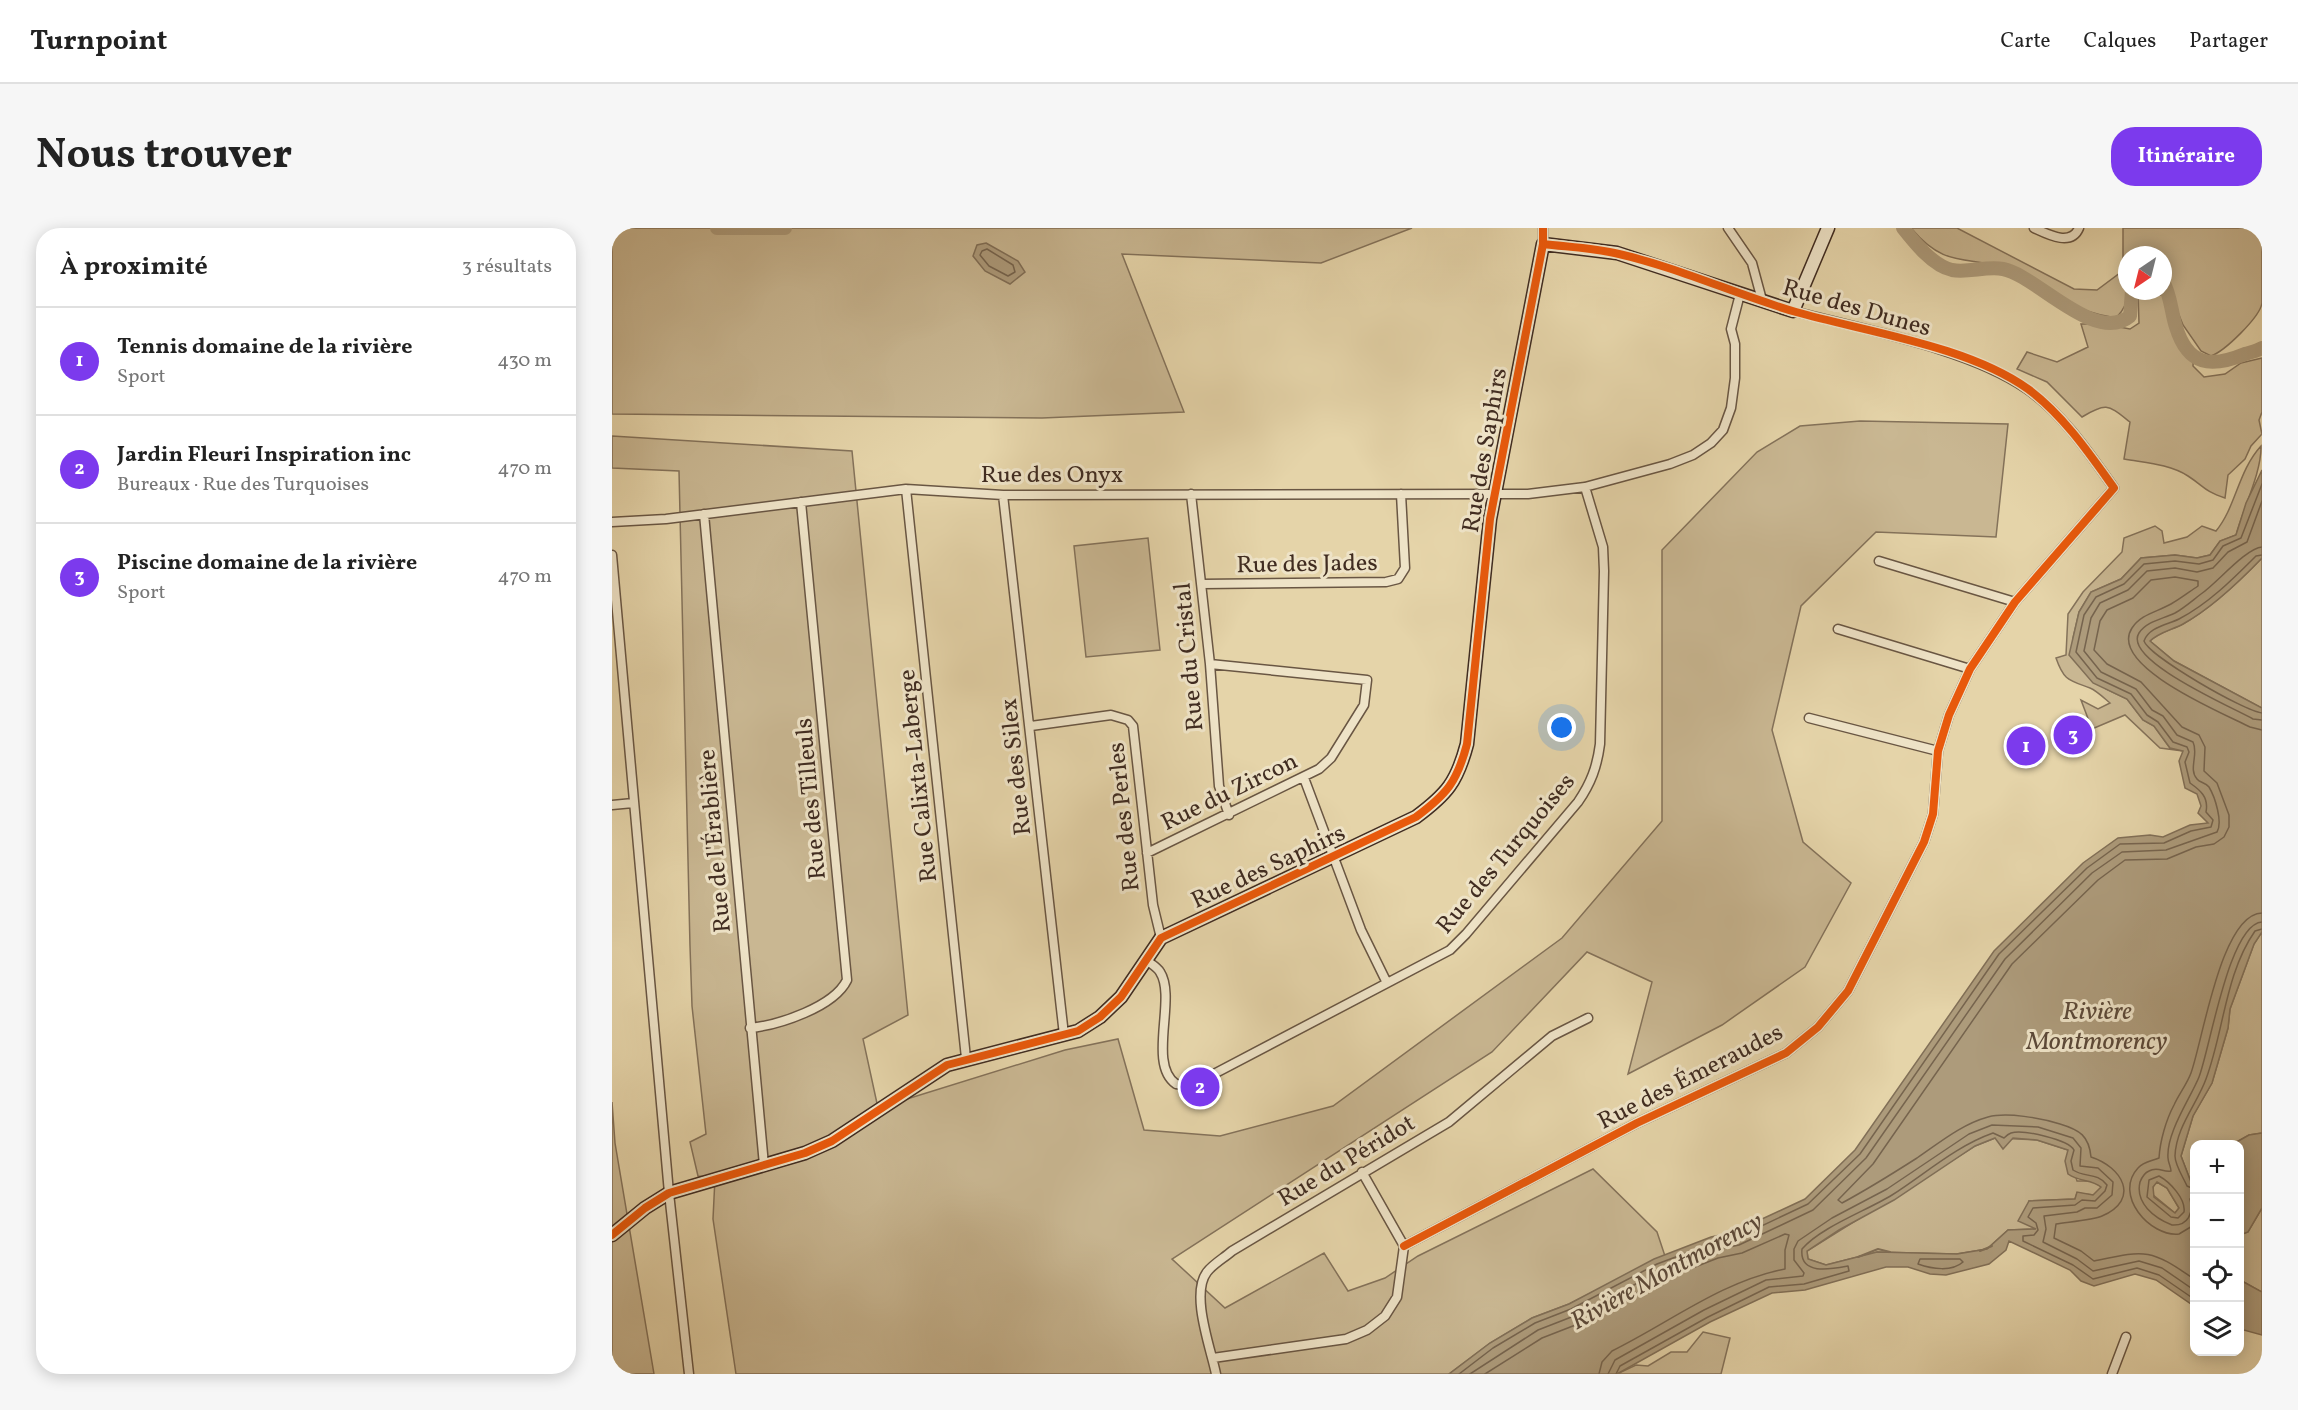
<!DOCTYPE html>
<html lang="fr">
<head>
<meta charset="utf-8">
<style>
  :root { --surface:#fff; --page:#f6f6f6; --text:#222; --muted:#767676; --line:#e0e0e0; --accent:#7c3aed }
  body { margin:0; font-family:Vollkorn,serif; background:var(--page); color:var(--text) }
  .controls { position:absolute; right:18px; bottom:18px; display:grid; overflow:hidden; border-radius:12px; box-shadow:0 3px 15px #0003 }
  .controls button { width:54px; height:54px; display:grid; place-items:center; padding:0; border:0; border-bottom:2px solid var(--line); background:var(--surface); color:var(--text); font:30px sans-serif }
  .compass { position:absolute; left:1506px; top:18px; width:54px; height:54px; border-radius:50%; background:var(--surface); box-shadow:0 3px 15px #0003; rotate:215deg }
  .you { position:absolute; left:950px; top:500px; width:21px; height:21px; margin:-15px; border:4px solid #fff; border-radius:50%; background:#1a73e8; box-shadow:0 0 0 9px #1a73e833 }
  .badge { display:grid; place-items:center; width:39px; height:39px; border-radius:50%; background:var(--accent); color:#fff; font-size:20px; font-weight:700 }
  .pin { position:absolute; translate:-50% -50%; border:3px solid #fff; box-shadow:0 2px 6px #0006 }
  .list { margin:0; padding:0; list-style:none }
  h2 { display:flex; justify-content:space-between; align-items:center; height:78px; margin:0; padding:0 24px; font-size:26px }
  h2 small { font-size:20px; font-weight:400; color:var(--muted) }
  .list li { display:grid; grid-template-columns:39px 1fr auto; gap:18px; align-items:center; box-sizing:border-box; height:108px; padding:0 24px; border-top:2px solid var(--line) }
  .list b { display:block; font-size:22px; white-space:nowrap }
  .list p { margin:0; font-size:20px; white-space:nowrap; color:var(--muted) }
  .list em { font-size:20px; font-style:normal; color:var(--muted) }
  .icon { flex:none; width:33px; height:33px; fill:none; stroke:currentColor; stroke-width:2; stroke-linecap:round; stroke-linejoin:round }
  .map { position:relative; flex:none; width:1650px; height:1146px; overflow:hidden; border-radius:24px }
  header { display:flex; align-items:center; gap:36px; box-sizing:border-box; height:84px; padding:0 30px; background:var(--surface); border-bottom:2px solid var(--line) }
  header strong { font-size:28px }
  nav { display:flex; gap:33px; margin-inline-start:auto; font-size:21px }
  .intro { display:flex; align-items:center; justify-content:space-between; box-sizing:border-box; height:144px; padding:0 36px }
  h1 { margin:0; font-size:42px }
  .button { padding:15px 27px; border-radius:24px; background:var(--accent); color:#fff; font-size:21px; font-weight:700 }
  main { display:flex; gap:36px; padding:0 36px }
  aside { flex:1; background:var(--surface); border-radius:24px; box-shadow:0 3px 15px #0003 }
  .map>svg:first-child { display:block }
  .green { fill:#c9b792; stroke:#84725a; stroke-width:1.5 }
  .water { fill:#ad9b7b; stroke:#816f57; stroke-width:1.5; fill-rule:evenodd }
  .lines { fill:none; stroke-linecap:round; stroke-linejoin:round }
  .shore { stroke:#76644e; stroke-width:1.5 }
  .stream { stroke:#816f57; stroke-width:2 }
  .river { stroke:#ad9b7b; stroke-width:14 }
  .street-casing { stroke:#695643; stroke-width:11 }
  .secondary-casing { stroke:#402c21; stroke-width:15 }
  .street { stroke:#eee3c7; stroke-width:8 }
  .secondary { stroke:#eee3c7; stroke-width:12 }
  .cycleway-casing { stroke:#eee3c7; stroke-width:11 }
  .cycleway { stroke:#e8590c; stroke-width:8 }
  .labels { text-anchor:middle; stroke-width:6; stroke-linejoin:round; paint-order:stroke }
  .street-label { font-size:24px; fill:#402c21; stroke:#eee3c7 }
  .water-label { font-size:26px; font-style:italic; fill:#5b4838; stroke:#eee3c7 }
</style>
</head>
<body>
<header>
<strong>Turnpoint</strong>
<nav><a>Carte</a><a>Calques</a><a>Partager</a></nav>
</header>
<div class="intro"><h1>Nous trouver</h1><a class="button">Itinéraire</a></div>
<main>
<aside>
<h2>À proximité<small>3 résultats</small></h2>
<ul class="list">
<li><span class="badge">1</span><div><b>Tennis domaine de la rivière</b><p>Sport</p></div><em>430 m</em></li>
<li><span class="badge">2</span><div><b>Jardin Fleuri Inspiration inc</b><p>Bureaux · Rue des Turquoises</p></div><em>470 m</em></li>
<li><span class="badge">3</span><div><b>Piscine domaine de la rivière</b><p>Sport</p></div><em>470 m</em></li>
</ul>
</aside>
<div class="map">
<svg width="1650" height="1146" viewBox="0 0 1650 1146">
  <rect width="100%" height="100%" fill="#e5d4a9"/>
  <filter id="stains"><feTurbulence type="fractalNoise" baseFrequency=".00333" numOctaves="4"/><feColorMatrix values="0 0 0 0 .2 0 0 0 0 .09 0 0 0 0 .02 0 0 0 .5 -.17"/></filter>
  <radialGradient id="worn" r=".72"><stop offset=".6" stop-color="#630" stop-opacity="0"/><stop offset="1" stop-color="#630" stop-opacity=".3"/></radialGradient>
  <!-- green -->
  <path class="green" d="M 0,0 L 800,0 L 709,35 L 510,26 L 572,184 L 430,190 L 0,186 Z
    M 1299,0 L 1345,0 L 1462,61 L 1485,62 L 1512,42 C 1519,60 1517,77 1504,90 C 1484,87 1465,81 1448,71 C 1433,61 1418,48 1401,42 C 1356,26 1335,43 1299,0 Z
    M 1511,0 L 1650,0 C 1650,24 1650,52 1650,75 C 1648,89 1613,123 1599,128 L 1589,123 L 1571,97 L 1551,47 L 1551,27 L 1515,27 L 1515,30 L 1511,30 Z
    M 1526,63 L 1544,63 L 1546,67 L 1551,67 L 1559,95 L 1582,124 L 1581,138 L 1592,149 L 1613,146 L 1629,135 L 1650,130 L 1650,184 L 1647,192 L 1650,206 L 1639,218 L 1633,231 L 1616,247 L 1613,270 C 1592,263 1593,259 1576,248 C 1557,236 1534,235 1512,231 L 1518,194 C 1496,177 1495,174 1470,189 L 1435,154 L 1405,141 L 1415,124 L 1445,134 L 1476,119 L 1469,96 L 1491,96 L 1518,101 L 1527,95 Z
    M 1248,193 L 1396,196 L 1384,309 L 1264,304 L 1189,378 L 1160,502 L 1191,614 L 1239,655 L 1193,739 L 1110,797 L 1016,846 L 1040,754 L 975,724 L 880,824 L 560,1031 L 613,1080 L 712,1025 L 736,1063 L 773,1050 L 806,1028 L 981,941 L 1045,1004 L 1053,1028 L 957,1076 L 920,1090 L 878,1115 L 837,1146 L 124,1146 L 101,991 L 103,950 L 86,948 L 78,914 L 94,906 L 80,778 L 78,718 L 67,243 L 0,240 L 0,208 L 240,223 L 296,787 L 251,811 L 266,880 L 453,822 L 506,811 L 532,902 L 608,908 L 721,878 L 950,710 L 1050,593 L 1050,322 L 1145,224 L 1188,198 Z
    M 1649,218 C 1650,243 1631,281 1624,307 L 1608,313 L 1598,327 L 1585,330 L 1563,327 L 1529,330 L 1509,351 L 1479,364 L 1467,384 L 1461,410 L 1494,461 L 1515,471 L 1531,492 L 1542,498 L 1558,520 L 1571,523 L 1548,520 L 1513,487 L 1480,501 L 1469,472 L 1486,481 L 1498,475 C 1492,470 1485,463 1478,460 C 1457,452 1452,453 1444,430 L 1454,427 L 1456,386 L 1471,364 L 1510,324 L 1512,310 L 1543,298 L 1550,303 L 1552,315 L 1575,309 L 1590,298 L 1604,303 C 1624,279 1626,243 1649,218 Z
    M 536,310 L 548,422 L 474,429 L 462,318 Z
    M 1650,330 L 1650,480 L 1562,433 L 1538,413 C 1548,404 1559,402 1571,396 C 1600,380 1627,354 1650,330 Z
    M 1407,499 L 1426,502 L 1421,538 L 1401,535 Z
    M 1650,704 L 1650,905 L 1637,907 L 1621,916 L 1582,916 L 1582,962 L 1569,928 L 1581,888 L 1600,855 L 1616,800 L 1618,781 L 1642,716 Z
    M 0,874 L 3,915 L 42,1146 L 0,1146 Z
    M 1383,910 L 1425,912 L 1456,922 L 1465,953 L 1480,953 L 1490,959 L 1482,967 L 1465,965 L 1463,971 L 1417,973 L 1425,1001 L 1396,1002 L 1375,1021 L 1344,1026 L 1265,1024 L 1214,1037 L 1196,1031 L 1195,1023 L 1363,918 Z
    M 1545,954 L 1555,960 L 1567,980 L 1563,985 L 1540,966 L 1542,955 Z
    M 1650,954 L 1650,1064 L 1628,1052 L 1628,1007 L 1636,1004 L 1650,980 Z
    M 1091,1104 L 1118,1110 L 1109,1146 L 1005,1146 L 1024,1137 L 1036,1138 L 1059,1124 L 1075,1124 Z"/>
  <!-- water -->
  <path class="water" d="M 374,15 L 406,33 L 413,44 L 398,56 L 373,43 L 361,28 L 365,17 Z
    M 1650,242 L 1650,330 C 1627,354 1600,380 1571,396 C 1560,402 1547,404 1538,413 L 1562,433 L 1650,480 L 1650,704 L 1642,716 L 1618,781 L 1616,800 L 1600,855 L 1581,888 L 1569,928 L 1582,962 L 1582,1078 L 1544,1052 L 1523,1046 L 1482,1058 L 1469,1053 L 1458,1042 L 1397,1013 L 1394,1022 L 1377,1036 L 1334,1047 L 1318,1046 L 1296,1039 L 1274,1039 L 1193,1062 L 1160,1065 L 1098,1094 L 1005,1146 L 837,1146 L 878,1115 L 920,1090 L 957,1076 L 1042,1031 L 1099,1009 L 1122,1004 L 1193,971 L 1243,922 L 1382,723 L 1471,635 L 1506,610 L 1538,607 L 1551,609 L 1578,597 L 1596,595 L 1586,585 L 1589,578 L 1585,566 L 1573,560 L 1567,533 L 1571,523 L 1558,520 L 1542,498 L 1531,492 L 1515,471 L 1481,455 L 1457,427 L 1467,384 L 1479,364 L 1509,351 L 1529,330 L 1563,327 L 1585,330 L 1598,327 L 1608,313 L 1624,307 L 1634,275 ZM 1383,910 L 1391,921 L 1401,910 L 1425,912 L 1456,922 L 1453,933 L 1456,946 C 1467,954 1479,951 1489,959 L 1481,967 L 1465,964 L 1463,971 L 1417,973 L 1406,993 L 1424,1001 L 1396,1002 L 1375,1021 L 1345,1026 L 1265,1024 L 1214,1037 L 1196,1031 L 1195,1023 L 1227,1002 L 1282,972 L 1363,918 ZM 1545,954 L 1555,960 L 1567,980 L 1563,985 L 1542,969 L 1541,959 Z
    M 1469,500 L 1471,515 L 1465,516 L 1463,511 L 1451,511 L 1451,502 Z
    M 1650,905 L 1650,980 L 1636,1004 L 1628,1007 L 1628,916 L 1621,916 L 1637,907 Z
    M 1628,1052 L 1650,1064 L 1650,1107 L 1628,1101 Z"/>
  <g class="lines">
    <!-- shore -->
    <path class="shore" d="M 375,21 L 401,37 L 403,44 L 396,48 L 377,38 L 368,27 L 370,23 Z
      M 1650,319 C 1634,320 1604,356 1589,366 C 1581,372 1572,380 1563,385 C 1551,391 1535,393 1527,405 C 1510,432 1622,480 1641,491 L 1650,492
      M 1650,327 L 1644,328 C 1621,351 1596,376 1567,391 C 1555,397 1537,399 1532,413 C 1538,429 1632,483 1650,485
      M 1547,948 C 1558,954 1574,971 1572,984 L 1566,990 L 1559,989 L 1535,969 L 1537,952 Z
      M 1582,961 L 1575,958 C 1571,949 1563,937 1563,928 C 1564,899 1585,876 1594,851 C 1612,803 1613,746 1643,703 L 1650,701
      M 1582,969 L 1578,971 C 1582,985 1576,998 1560,997 C 1542,990 1523,975 1528,954 C 1530,949 1532,945 1537,943 C 1546,938 1552,945 1559,943 C 1559,939 1556,934 1556,930 C 1554,905 1578,871 1587,849 C 1598,821 1617,696 1650,694
      M 1582,997 L 1567,1006 C 1538,1009 1501,967 1526,940 C 1531,934 1540,933 1547,930 C 1548,913 1554,892 1562,877 C 1567,866 1575,856 1579,845 C 1591,812 1609,686 1650,685
      M 1308,1031 L 1348,1031 L 1351,1034 C 1340,1044 1320,1041 1306,1036 Z
      M 1582,1051 C 1537,1020 1534,1022 1482,1033 L 1469,1023 L 1442,1010 L 1444,996 C 1456,994 1481,992 1490,988 C 1529,971 1510,939 1479,929 C 1477,908 1468,902 1448,896 C 1429,890 1395,884 1376,889 C 1350,896 1327,915 1305,930 C 1280,946 1256,961 1230,975 L 1226,972 L 1261,936 L 1400,736 L 1486,652 L 1513,632 L 1555,631 L 1584,619 L 1602,616 L 1612,609 L 1617,599 L 1617,587 L 1605,555 L 1592,543 L 1593,519 L 1587,507 L 1570,499 L 1529,454 L 1495,436 L 1482,422 L 1488,393 L 1495,382 L 1521,370 L 1539,352 L 1563,349 L 1586,353 L 1586,358 C 1577,364 1568,371 1559,376 C 1545,384 1529,386 1520,400 C 1495,438 1613,486 1638,499 L 1650,502
      M 847,1146 L 881,1120 L 923,1095 L 959,1081 L 1045,1036 L 1101,1015 L 1124,1010 L 1196,976 L 1248,926 L 1387,726 L 1475,640 L 1508,616 L 1552,615 L 1579,603 L 1599,599 L 1601,592 L 1594,584 C 1597,569 1588,562 1578,555 L 1573,534 L 1577,524 L 1575,519 L 1561,514 L 1546,494 L 1535,487 L 1519,466 L 1485,450 L 1464,424 L 1472,387 L 1484,369 L 1512,356 L 1532,336 L 1563,333 L 1587,336 L 1601,332 L 1611,318 L 1629,310 L 1650,256
      M 858,1146 L 926,1102 L 962,1088 L 1047,1044 L 1103,1022 L 1127,1017 L 1201,982 L 1254,930 L 1393,731 L 1480,645 L 1510,624 L 1554,622 L 1605,604 C 1611,594 1603,569 1597,559 C 1593,554 1588,555 1585,551 C 1576,541 1587,526 1581,514 L 1565,507 L 1551,488 L 1540,482 L 1524,461 L 1489,444 L 1472,423 L 1479,390 L 1488,375 L 1516,362 L 1535,343 L 1563,340 L 1585,344 L 1601,340 L 1616,324 L 1635,314 L 1650,273
      M 873,1146 L 930,1110 L 966,1096 L 1050,1052 L 1106,1030 L 1130,1025 L 1173,1006 L 1177,1007 L 1173,1022 L 1173,1041 C 1110,1053 1057,1095 1000,1123 L 990,1134 L 987,1146
      M 996,1146 L 1003,1132 L 1092,1082 L 1154,1052 L 1191,1048 L 1192,1045 L 1182,1032 L 1182,1021 L 1186,1013 L 1220,990 L 1275,961 L 1357,906 L 1380,897 L 1426,899 L 1461,910 L 1469,920 L 1468,938 L 1486,940 L 1501,954 L 1500,967 L 1485,980 L 1473,980 L 1465,984 L 1432,988 L 1434,1001 L 1431,1014 L 1465,1031 L 1481,1043 L 1527,1033 L 1550,1040 L 1582,1062
      M 1004,1146 L 1008,1138 L 1096,1089 L 1157,1059 L 1192,1056 L 1237,1043 L 1236,1038 C 1220,1041 1187,1048 1190,1021 C 1209,999 1254,983 1280,967 C 1313,946 1344,918 1381,905 L 1392,910 C 1394,908 1396,906 1399,905 C 1411,901 1457,912 1462,922 L 1459,933 L 1461,942 C 1473,950 1485,944 1495,957 L 1493,963 L 1483,973 L 1470,972 L 1463,977 L 1421,980 L 1416,989 L 1424,995 L 1426,1002 L 1422,1007 L 1411,1008 L 1411,1013 L 1461,1037 L 1481,1051 L 1525,1040 L 1547,1047 L 1582,1071"/>
    <!-- stream -->
    <path class="stream" d="M 1368,1023 L 1380,1018
      M 1246,1029 L 1266,1021 L 1278,1024"/>
    <!-- river -->
    <path class="river" d="M 105,0 L 173,0
      M 1291,0 C 1302,14 1321,38 1340,42 C 1356,45 1374,38 1391,41 C 1424,47 1483,117 1518,88 L 1520,63
      M 1551,54 C 1559,67 1559,84 1564,99 C 1576,138 1599,140 1633,126 C 1639,124 1645,123 1650,120"/>
    <!-- street casing -->
    <g class="street-casing">
      <path id="street" d="M 1116,0 L 1140,35 L 1150,72
        M 1422,0 C 1435,6 1459,19 1467,0
        M 931,16 L 931,0
        M 294,261 L 354,830
        M 579,266 L 598,436 L 607,558 L 617,587
        M 391,267 L 452,807
        M 92,286 L 152,937
        M 0,294 L 54,291 L 294,261 L 391,267 L 882,266 L 916,266 L 973,259 L 1058,236 L 1081,227 L 1099,215 L 1111,202 L 1119,180 L 1123,150 L 1123,116 L 1119,101 L 1128,66
        M 0,327 L 57,965 L 77,1146
        M 1267,333 L 1403,374
        M 590,356 L 774,354 L 786,351 L 793,340 L 789,266
        M 1226,401 L 1358,441
        M 1197,490 L 1326,523
        M 419,498 L 499,487 L 516,492 L 521,498 L 541,677 L 549,710
        M 692,550 L 749,702 L 775,755
        M 0,577 L 21,575
        M 535,625 L 707,541 L 719,530 L 752,477 L 755,452 L 598,436
        M 534,732 C 539,736 545,739 548,744 C 565,770 535,836 564,856 L 579,858 L 838,722 L 854,706 L 966,574 C 979,555 985,539 988,516 L 992,343 L 991,319 L 973,259
        M 138,800 C 167,797 222,779 235,752 L 189,274
        M 792,1018 L 1025,895 L 1174,825 L 1206,799 L 1236,763 L 1312,614 L 1321,586 L 1326,523 L 1337,487 L 1358,441 L 1403,374 L 1502,260 C 1477,225 1451,186 1415,161 C 1356,120 1252,102 1181,83
        M 601,1130 L 734,1111 L 755,1102 L 773,1088 L 785,1069 L 792,1018 L 750,944
        M 604,1146 C 599,1121 578,1066 595,1044 C 601,1036 612,1030 620,1023 L 837,894 L 940,808 L 976,790
        M 1500,1146 L 1514,1109"/>
    </g>
    <!-- secondary casing -->
    <g class="secondary-casing">
      <path id="secondary" d="M 0,1007 L 33,980 L 57,965 L 193,925 L 220,913 L 335,837 L 466,803 L 488,789 L 509,769 L 549,710 L 804,589 C 835,566 845,554 855,516 L 878,291 L 931,16 L 1005,25 L 1181,83 L 1216,0"/>
    </g>
    <!-- street -->
    <use href="#street" class="street"/>
    <!-- secondary -->
    <use href="#secondary" class="secondary"/>
    <!-- cycleway casing -->
    <g class="cycleway-casing">
      <path id="cycleway" d="M 0,1007 L 33,980 L 57,965 L 193,925 L 220,913 L 335,837 L 466,803 L 488,789 L 509,769 L 549,710 L 804,589 C 835,566 845,554 855,516 L 878,291 L 931,16 L 931,0
        M 792,1018 L 1025,895 L 1174,825 L 1206,799 L 1236,763 L 1312,614 L 1321,586 L 1326,523 L 1337,487 L 1358,441 L 1403,374 L 1502,260 C 1477,225 1451,187 1416,161 C 1356,118 1255,104 1184,84 C 1125,67 1068,40 1007,26 C 983,20 956,19 931,16"/>
    </g>
    <!-- cycleway -->
    <use href="#cycleway" class="cycleway"/>
  </g>
  <g class="labels">
    <!-- street labels -->
    <g class="street-label">
      <text transform="translate(1245 79) rotate(16)" y="8">Rue des Dunes</text>
      <text transform="translate(872 222) rotate(-80)" y="8">Rue des Saphirs</text>
      <text x="440" y="254">Rue des Onyx</text>
      <text transform="translate(695 335) rotate(-1)" y="8">Rue des Jades</text>
      <text transform="translate(576 429) rotate(-95)" y="8">Rue du Cristal</text>
      <text transform="translate(403 539) rotate(-96)" y="8">Rue des Silex</text>
      <text transform="translate(305 548) rotate(-96)" y="8">Rue Calixta-Laberge</text>
      <text transform="translate(617 563) rotate(-26)" y="8">Rue du Zircon</text>
      <text transform="translate(198 571) rotate(-95)" y="8">Rue des Tilleuls</text>
      <text transform="translate(511 589) rotate(-96)" y="8">Rue des Perles</text>
      <text transform="translate(102 613) rotate(-95)" y="8">Rue de l'Érablière</text>
      <text transform="translate(893 625) rotate(-50)" y="8">Rue des Turquoises</text>
      <text transform="translate(656 638) rotate(-25)" y="8">Rue des Saphirs</text>
      <text transform="translate(1078 848) rotate(-27)" y="8">Rue des Émeraudes</text>
      <text transform="translate(734 932) rotate(-31)" y="8">Rue du Péridot</text>
    </g>
    <!-- water labels -->
    <g class="water-label">
      <text x="1485" y="791">Rivière<tspan x="1485" dy="30">Montmorency</tspan></text>
      <text transform="translate(1054 1042) rotate(-29)" y="9">Rivière Montmorency</text>
    </g>
  </g>
  <rect width="100%" height="100%" filter="url(#stains)"/>
  <rect width="100%" height="100%" fill="url(#worn)"/>
</svg>
<div class="controls">
<button>+</button>
<button>−</button>
<button><svg class="icon" aria-label="locate" viewBox="0 0 24 24"><circle cx="12" cy="12" r="6"/><path d="M12 2v4M12 18v4M2 12h4M18 12h4"/></svg></button>
<button><svg class="icon" aria-label="layers" viewBox="0 0 24 24"><path d="M12 4l9 5-9 5-9-5zM3 14l9 5 9-5"/></svg></button>
</div>
<svg class="compass" viewBox="-18 -18 36 36"><path d="M0-13l5 13h-10z" fill="#e53935"/><path d="M0 13l5-13h-10z" fill="#767676"/></svg>
<div class="you"></div>
<div class="pin badge" style="left:1414px;top:518px">1</div>
<div class="pin badge" style="left:588px;top:859px">2</div>
<div class="pin badge" style="left:1461px;top:507px">3</div>
</div>
</main>
</body>
</html>
